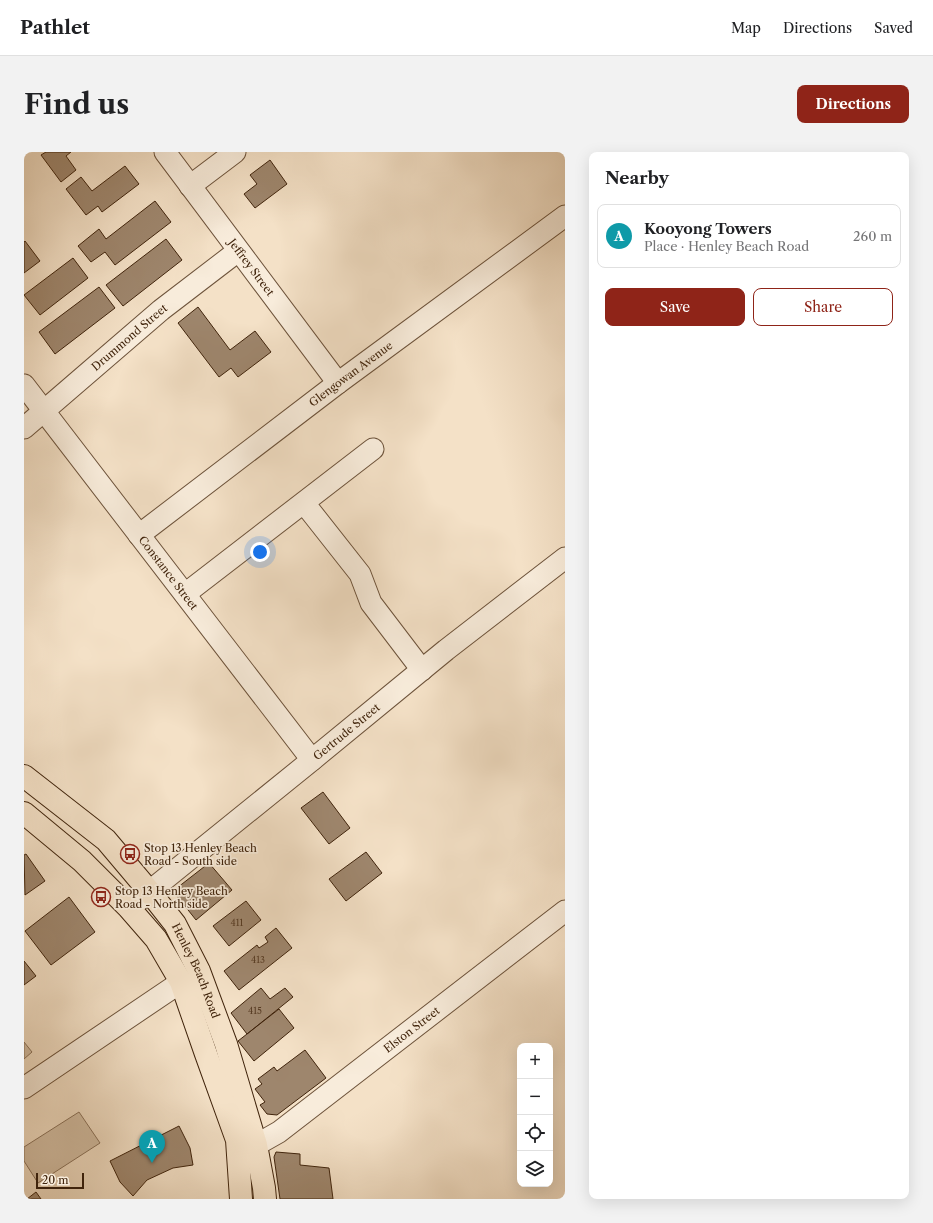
<!DOCTYPE html>
<html lang="en">
<head>
<meta charset="utf-8">
<style>
  :root { --surface:#fff; --page:#f2f2f2; --text:#202124; --muted:#757577; --line:#e0e0e0; --accent:#8f2418 }
  body { margin:0; font-family:"Libre Caslon Text",serif; background:var(--page); color:var(--text) }
  .controls { position:absolute; right:12px; bottom:12px; display:grid; overflow:hidden; border-radius:8px; box-shadow:0 4px 16px #0002 }
  .controls button { width:36px; height:36px; display:grid; place-items:center; padding:0; border:0; border-bottom:1px solid var(--line); background:var(--surface); color:var(--text); font:20px sans-serif }
  .scale { position:absolute; left:12px; bottom:10px; width:48px; box-sizing:border-box; padding-left:4px; border:2px solid #40240c; border-top:0; font-size:11px; line-height:14px; white-space:nowrap; color:#40240c; -webkit-text-stroke:3px #f8ecdb; paint-order:stroke }
  .you { position:absolute; left:236px; top:400px; width:14px; height:14px; margin:-10px; border:3px solid #fff; border-radius:50%; background:#1a73e8; box-shadow:0 0 0 6px #1a73e833 }
  .badge { display:grid; place-items:center; width:26px; height:26px; border-radius:50%; background:var(--accent); color:#fff; font-size:13px; font-weight:700 }
  .pin { position:absolute; translate:-50% -33px; filter:drop-shadow(0 1px 2px #0008) }
  .pin::after { content:''; position:absolute; top:21px; width:14px; height:12px; background:inherit; clip-path:polygon(0 0,100% 0,50% 100%) }
  .list { margin:0; padding:0; list-style:none }
  h2 { display:flex; justify-content:space-between; align-items:center; height:52px; margin:0; padding:0 16px; font-size:17px }
  h2 small { font-size:13px; font-weight:400; color:var(--muted) }
  .list li { display:grid; grid-template-columns:26px 1fr auto; gap:12px; align-items:center; box-sizing:border-box; height:64px; margin:0 8px 8px; padding:0 8px; border:1px solid var(--line); border-radius:8px }
  .list b { display:block; font-size:15px; white-space:nowrap }
  .list p { margin:0; font-size:13px; white-space:nowrap; color:var(--muted) }
  .list em { font-size:13px; font-style:normal; color:var(--muted) }
  .actions { display:flex; gap:8px; padding:12px 16px }
  .actions a { flex:1; padding:9px 0; border:1px solid var(--accent); border-radius:8px; text-align:center; font-size:14px; color:var(--accent) }
  .actions .main { background:var(--accent); color:#fff }
  .icon { flex:none; width:22px; height:22px; fill:none; stroke:currentColor; stroke-width:2; stroke-linecap:round; stroke-linejoin:round }
  .map { position:relative; flex:none; width:541px; height:1047px; overflow:hidden; border-radius:8px }
  header { display:flex; align-items:center; gap:24px; box-sizing:border-box; height:56px; padding:0 20px; background:var(--surface); border-bottom:1px solid var(--line) }
  header strong { font-size:19px }
  nav { display:flex; gap:22px; margin-inline-start:auto; font-size:14px }
  .intro { display:flex; align-items:center; justify-content:space-between; box-sizing:border-box; height:96px; padding:0 24px }
  h1 { margin:0; font-size:28px }
  .button { padding:10px 18px; border-radius:8px; background:var(--accent); color:#fff; font-size:14px; font-weight:700 }
  main { display:flex; gap:24px; padding:0 24px }
  aside { flex:1; background:var(--surface); border-radius:8px; box-shadow:0 4px 16px #0002 }
  .map>svg:first-child { display:block }
  .green { fill:#d5c1a7; stroke:#8a725a }
  .building { fill:#9e866d; stroke:#40240c }
  .lines { fill:none; stroke-linecap:round; stroke-linejoin:round }
  .minor-casing { stroke:#6d533b; stroke-width:23 }
  .major-casing { stroke:#40240c; stroke-width:24 }
  .minor { stroke:#f8ecdb; stroke-width:21 }
  .major { stroke:#f4e1c7; stroke-width:22 }
  .labels { text-anchor:middle; stroke-width:3.5; stroke-linejoin:round; paint-order:stroke }
  .number-label { font-size:9px; fill:#583c24 }
  .street-label { font-size:11px; fill:#40240c; stroke:#f8ecdb }
  .poi-label { font-size:11px; fill:#40240c; stroke:#f8ecdb; text-anchor:start }
</style>
</head>
<body>
<header>
<strong>Pathlet</strong>
<nav><a>Map</a><a>Directions</a><a>Saved</a></nav>
</header>
<div class="intro"><h1>Find us</h1><a class="button">Directions</a></div>
<main>
<div class="map">
<svg width="541" height="1047" viewBox="0 0 541 1047">
  <rect width="100%" height="100%" fill="#f4e1c7"/>
  <filter id="stains"><feTurbulence type="fractalNoise" baseFrequency=".005" numOctaves="4"/><feColorMatrix values="0 0 0 0 .2 0 0 0 0 .09 0 0 0 0 .02 0 0 0 .5 -.17"/></filter>
  <radialGradient id="worn" r=".72"><stop offset=".6" stop-color="#630" stop-opacity="0"/><stop offset="1" stop-color="#630" stop-opacity=".3"/></radialGradient>
  <!-- green -->
  <path class="green" d="M 0,890 L 8,900 L 0,907 Z
    M 55,960 L 76,991 L 14,1031 L 0,1009 L 0,995 Z"/>
  <!-- building -->
  <path class="building" d="M 22,0 L 47,0 L 42,4 L 52,18 L 37,30 L 17,3 Z
    M 246,8 L 263,32 L 231,56 L 220,42 L 233,32 L 226,23 Z
    M 101,14 L 115,32 L 78,60 L 74,54 L 62,63 L 42,37 L 57,25 L 68,39 Z
    M 131,49 L 147,70 L 91,113 L 81,100 L 67,110 L 54,94 L 75,77 L 82,87 Z
    M 142,87 L 158,108 L 99,154 L 82,133 Z
    M 1,89 L 16,109 L 0,121 L 0,90 Z
    M 49,106 L 64,126 L 16,163 L 0,143 Z
    M 75,135 L 91,156 L 31,202 L 15,180 Z
    M 174,155 L 206,198 L 231,179 L 247,200 L 214,225 L 207,216 L 195,225 L 154,171 Z
    M 299,640 L 326,676 L 305,692 L 277,656 Z
    M 342,700 L 358,721 L 322,749 L 305,727 Z
    M 2,702 L 21,729 L 1,743 L 0,703 Z
    M 185,711 L 208,738 L 172,768 L 149,739 Z
    M 45,745 L 71,780 L 27,813 L 1,779 Z
    M 222,749 L 237,768 L 205,794 L 189,774 Z
    M 252,776 L 268,796 L 215,838 L 200,819 L 233,793 L 235,796 L 244,790 L 241,785 Z
    M 0,809 L 12,824 L 0,833 Z
    M 237,836 L 246,847 L 261,836 L 269,845 L 223,882 L 207,861 Z
    M 255,857 L 270,876 L 230,909 L 214,889 Z
    M 281,898 L 302,926 L 253,963 L 243,962 L 236,953 L 241,950 L 231,937 L 238,932 L 234,927 L 250,915 L 253,919 Z
    M 155,974 L 166,996 L 169,1013 L 149,1016 L 123,1028 L 109,1044 L 96,1030 L 86,1009 Z
    M 252,1000 L 276,1002 L 276,1013 L 305,1016 L 309,1047 L 256,1047 L 250,1005 Z
    M 12,1040 L 17,1047 L 3,1047 Z"/>
  <g class="lines">
    <!-- minor casing -->
    <g class="minor-casing">
      <g id="minor">
        <path id="s1" d="M 141,0 L 314,231"/>
        <path d="M 166,34 L 211,0"/>
        <path id="s2" d="M 0,233 L 288,608"/>
        <path id="s3" d="M 0,276 L 137,158 L 214,99"/>
        <path d="M 280,351 L 336,422 L 347,451 L 398,518"/>
        <path id="s4" d="M 115,383 L 314,231 L 541,64"/>
        <path d="M 161,442 L 349,297"/>
        <path id="s5" d="M 105,756 L 288,608 L 422,498 L 541,406"/>
        <path d="M 0,936 L 157,830"/>
        <path id="s6" d="M 232,993 L 255,980 L 541,759"/>
      </g>
    </g>
    <!-- major casing -->
    <g class="major-casing">
      <g id="major">
        <path id="s7" d="M 0,624 L 82,688 L 125,739 L 151,772 L 175,819 L 202,892 L 232,993 L 240,1036 L 241,1047"/>
        <path d="M 0,661 L 58,709 L 105,756 L 132,787 L 157,830 L 182,902 L 213,988 L 217,1047"/>
      </g>
    </g>
    <!-- minor -->
    <use href="#minor" class="minor"/>
    <!-- major -->
    <use href="#major" class="major"/>
  </g>
  <!-- icons -->
  <defs>
    <g id="bus-ring" transform="scale(1)"><circle r="9.5" fill="#f8ecdb" stroke="#8f2418" stroke-width="1.5"/><path d="M-5-6H5V4H4V6H2V4H-2V6H-4V4H-5ZM-3.5-4V0h7V-4ZM-3.5 1.2v1.5H-2V1.2ZM2 1.2v1.5H3.5V1.2Z" fill="#8f2418"/></g>
  </defs>
  <g fill-rule="evenodd">
    <use href="#bus-ring" x="106" y="702"/>
    <use href="#bus-ring" x="77" y="745"/>
  </g>
  <g class="labels">
    <!-- number labels -->
    <g class="number-label">
      <text x="213" y="774">411</text>
      <text x="234" y="811">413</text>
      <text x="231" y="862">415</text>
    </g>
    <!-- street labels -->
    <g class="street-label">
      <text dy="4" stroke="none"><textPath href="#s1" startOffset="144">Jeffrey Street</textPath></text>
      <text dy="4" stroke="none"><textPath href="#s3" startOffset="139">Drummond Street</textPath></text>
      <text dy="4" stroke="none"><textPath href="#s4" startOffset="266">Glengowan Avenue</textPath></text>
      <text dy="4" stroke="none"><textPath href="#s2" startOffset="237">Constance Street</textPath></text>
      <text dy="4" stroke="none"><textPath href="#s5" startOffset="280">Gertrude Street</textPath></text>
      <text dy="4" stroke="none"><textPath href="#s7" startOffset="264">Henley Beach Road</textPath></text>
      <text dy="4" stroke="none"><textPath href="#s6" startOffset="194">Elston Street</textPath></text>
    </g>
    <!-- poi labels -->
    <g class="poi-label">
      <text x="120" y="700">Stop 13 Henley Beach<tspan x="120" dy="13">Road - South side</tspan></text>
      <text x="91" y="743">Stop 13 Henley Beach<tspan x="91" dy="13">Road - North side</tspan></text>
    </g>
  </g>
  <rect width="100%" height="100%" filter="url(#stains)"/>
  <rect width="100%" height="100%" fill="url(#worn)"/>
</svg>
<div class="controls">
<button>+</button>
<button>−</button>
<button><svg class="icon" aria-label="locate" viewBox="0 0 24 24"><circle cx="12" cy="12" r="6"/><path d="M12 2v4M12 18v4M2 12h4M18 12h4"/></svg></button>
<button><svg class="icon" aria-label="layers" viewBox="0 0 24 24"><path d="M12 4l9 5-9 5-9-5zM3 14l9 5 9-5"/></svg></button>
</div>
<div class="scale">20 m</div>
<div class="you"></div>
<div class="pin badge" style="left:128px;top:1011px;background:#0f9aa8">A</div>
</div>
<aside>
<h2>Nearby<small></small></h2>
<ul class="list">
<li><span class="badge" style="background:#0f9aa8">A</span><div><b>Kooyong Towers</b><p>Place · Henley Beach Road</p></div><em>260 m</em></li>
</ul>
<div class="actions"><a class="main">Save</a><a>Share</a></div>
</aside>
</main>
</body>
</html>
